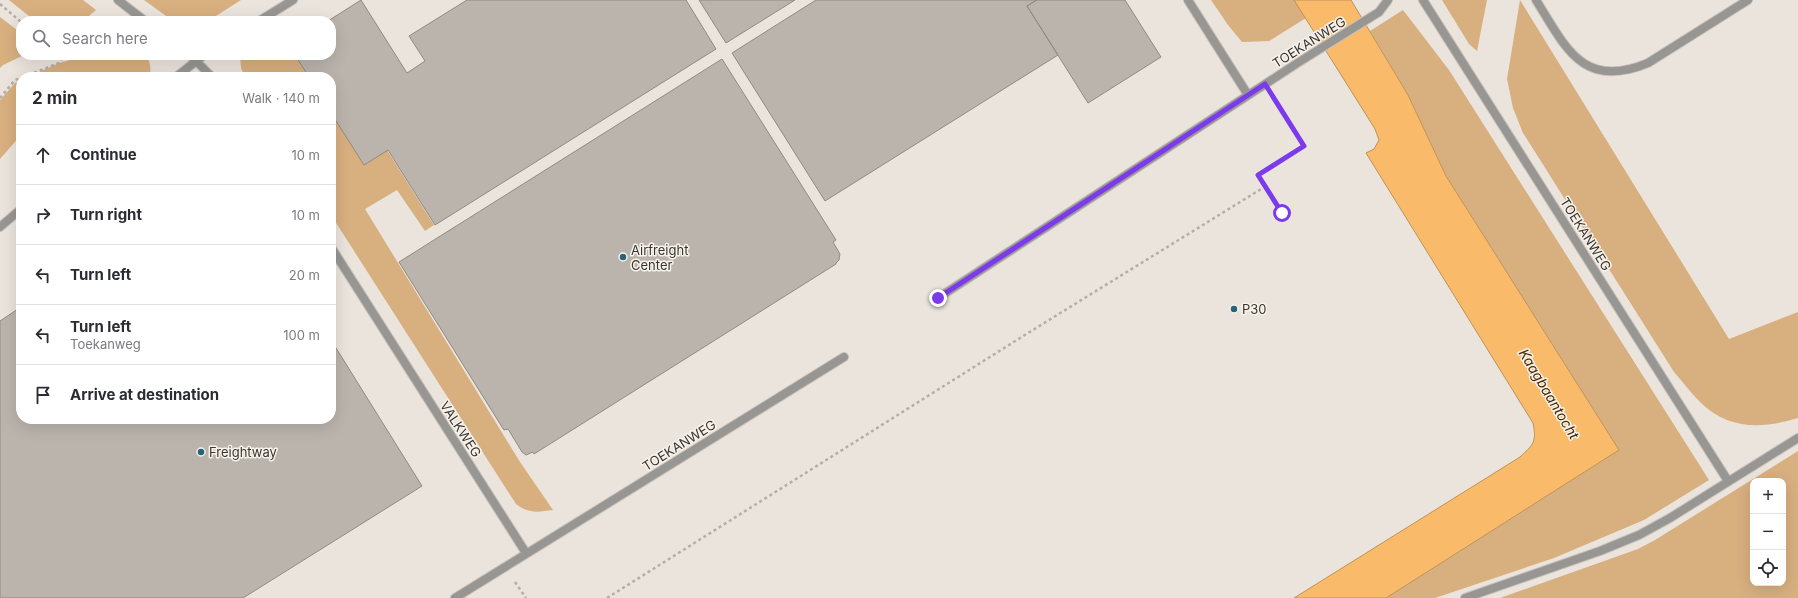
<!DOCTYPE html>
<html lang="en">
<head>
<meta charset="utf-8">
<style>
  :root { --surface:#fff; --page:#f2f2f3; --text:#2b2b33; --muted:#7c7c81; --line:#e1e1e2 }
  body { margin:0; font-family:Inter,sans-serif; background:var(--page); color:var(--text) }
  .controls { position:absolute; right:12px; bottom:12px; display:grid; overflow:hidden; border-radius:8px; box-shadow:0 4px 16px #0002 }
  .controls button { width:36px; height:36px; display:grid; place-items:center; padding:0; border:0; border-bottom:1px solid var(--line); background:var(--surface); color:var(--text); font:20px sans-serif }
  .stop { position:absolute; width:12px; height:12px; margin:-9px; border:3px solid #7c3aed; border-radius:50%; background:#fff }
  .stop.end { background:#7c3aed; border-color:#fff; box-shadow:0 1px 4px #0008 }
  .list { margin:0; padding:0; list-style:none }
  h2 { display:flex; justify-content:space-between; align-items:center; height:52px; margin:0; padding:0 16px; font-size:17px }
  h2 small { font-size:13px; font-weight:400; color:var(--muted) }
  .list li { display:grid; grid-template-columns:26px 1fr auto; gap:12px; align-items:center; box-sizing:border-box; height:60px; padding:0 16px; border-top:1px solid var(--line) }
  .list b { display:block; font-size:15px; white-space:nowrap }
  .list p { margin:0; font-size:13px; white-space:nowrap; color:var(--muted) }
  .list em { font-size:13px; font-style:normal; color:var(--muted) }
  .icon { flex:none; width:22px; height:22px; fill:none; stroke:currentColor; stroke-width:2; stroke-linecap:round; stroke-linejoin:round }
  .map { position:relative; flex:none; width:1798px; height:598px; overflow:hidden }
  .search { position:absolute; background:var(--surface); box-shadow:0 4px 16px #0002; left:16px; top:16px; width:320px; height:44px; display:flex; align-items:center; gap:10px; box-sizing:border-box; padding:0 14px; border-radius:16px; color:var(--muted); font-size:15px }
  .panel { position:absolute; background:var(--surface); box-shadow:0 4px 16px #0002; left:16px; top:72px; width:320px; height:352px; border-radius:16px }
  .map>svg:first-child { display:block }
  .green { fill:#d8af7f; fill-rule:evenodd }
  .water { fill:#f9ba69; stroke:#bf9259 }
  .building { fill:#bab4ad; stroke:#908a84 }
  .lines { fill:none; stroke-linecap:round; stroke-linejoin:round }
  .service-casing { stroke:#c7c1bb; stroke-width:10 }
  .minor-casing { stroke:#c7c1bb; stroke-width:10 }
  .path { stroke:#b4aea9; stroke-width:2.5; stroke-dasharray:3 3; stroke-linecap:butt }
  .service { stroke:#989693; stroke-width:8 }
  .minor { stroke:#989693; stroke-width:8 }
  .route { stroke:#7c3aed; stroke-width:5 }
  .poi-dot { fill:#236579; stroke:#f8f2ea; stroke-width:1.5 }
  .labels { text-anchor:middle; stroke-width:3; stroke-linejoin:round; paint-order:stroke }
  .street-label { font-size:13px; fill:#383633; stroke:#f8f2ea }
  .poi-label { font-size:13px; fill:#383633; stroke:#f8f2ea; text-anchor:start }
  .water-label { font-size:14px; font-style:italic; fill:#462d09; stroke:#f8f2ea }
</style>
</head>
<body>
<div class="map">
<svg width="1798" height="598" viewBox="0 0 1798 598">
  <rect width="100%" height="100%" fill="#ebe4dd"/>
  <!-- green -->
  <path class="green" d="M 9,0 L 83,0 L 96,10 L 83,21 L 35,21 Z
    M 144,0 L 241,0 L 208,21 L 173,21 Z
    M 1211,0 L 1294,0 L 1306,18 L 1269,41 L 1242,42 L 1228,25 Z
    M 1442,0 L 1487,0 L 1477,51 L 1469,44 Z
    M 1520,0 L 1729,339 L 1798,312 L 1798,418 C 1763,429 1728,430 1700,402 C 1691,393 1683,382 1674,372 L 1523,133 L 1513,108 L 1507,79 Z
    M 1403,10 L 1449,70 L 1709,480 L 1644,520 L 1554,558 L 1435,598 L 1386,598 L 1619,450 L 1446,176 L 1408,95 L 1370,31 Z
    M 0,17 L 21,33 L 21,55 L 24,55 L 3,65 L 0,68 Z
    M 90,55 L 146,55 C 150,62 152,69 149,77 L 28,77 L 59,63 Z
    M 240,55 L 297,55 L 311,77 L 245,77 L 241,68 Z
    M 21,80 L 21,135 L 0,159 L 0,100 L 15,83 Z
    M 331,109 L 382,142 L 434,225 L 425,231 L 397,190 L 365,209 L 520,462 L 553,510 C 538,512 529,514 516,504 L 331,215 Z
    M 1798,451 L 1798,598 L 1500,598 L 1638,549 L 1655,540 ZM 1753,481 L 1783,481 L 1783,583 L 1753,583 Z"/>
  <!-- water -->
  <path class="water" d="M 1294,0 L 1351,0 L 1408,95 L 1446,176 L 1619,450 L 1386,598 L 1294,598 L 1520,457 C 1533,445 1537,442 1533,423 L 1366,153 L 1374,149 L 1379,140 L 1375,129 Z"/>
  <!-- building -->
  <path class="building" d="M 361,0 L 407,73 L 425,61 L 409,36 L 467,0 L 686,0 L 716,49 L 435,225 L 388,150 L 364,165 L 331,113 L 331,77 L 309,77 L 295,55 L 331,55 L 331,21 L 328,21 Z
    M 699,0 L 795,0 L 726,43 Z
    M 816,0 L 1037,0 L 1027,6 L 1058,55 L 825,201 L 732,53 Z
    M 1037,0 L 1125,0 L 1161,57 L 1088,103 L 1027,6 Z
    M 722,59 L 836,240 L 833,242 L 840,254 L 839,260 L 836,263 L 836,264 L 534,454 L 533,452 L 526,455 L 522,452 L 508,429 L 504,430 L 502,427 L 399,262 Z
    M 21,307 L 21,419 L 331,419 L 331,340 L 422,486 L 243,598 L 0,598 L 0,321 Z"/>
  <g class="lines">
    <!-- service casing -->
    <g class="service-casing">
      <path id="service" d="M 1188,0 L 1248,95
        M 1423,0 L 1728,481
        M 1536,0 C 1566,48 1583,90 1648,63 L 1748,0
        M 1465,598 L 1600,551 L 1639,535 L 1670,518 L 1798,438"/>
    </g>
    <!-- minor casing -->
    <g class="minor-casing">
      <path id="minor" d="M 118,0 L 145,21
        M 259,21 L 293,0
        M 190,55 L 212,77
        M 176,77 L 204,55
        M 0,227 L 21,209
        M 331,247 L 526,553
        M 938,298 L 1299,62 L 1379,12 L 1388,0
        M 455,598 L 844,357"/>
    </g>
    <!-- path -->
    <path class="path" d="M 0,4 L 21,22
      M 23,77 L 59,63 L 64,55
      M 0,98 L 15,80 L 21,78
      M 1266,186 L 1282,213
      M 515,582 L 526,598
      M 607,598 L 1028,333 L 1266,186 L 1258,175 L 1304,146 L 1274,99"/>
    <!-- service -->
    <use href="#service" class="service"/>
    <!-- minor -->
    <use href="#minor" class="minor"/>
  </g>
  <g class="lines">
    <!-- route -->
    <path class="route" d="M 938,298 L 1265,84 L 1304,146 L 1258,175 L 1282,213"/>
  </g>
  <!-- markers -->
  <g class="poi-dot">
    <circle cx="623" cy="257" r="4"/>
    <circle cx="1234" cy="309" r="4"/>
    <circle cx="201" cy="452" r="4"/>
  </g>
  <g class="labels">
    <!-- street labels -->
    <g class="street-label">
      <text transform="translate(1309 42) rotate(-32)" y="5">TOEKANWEG</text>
      <text transform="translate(1586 234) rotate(58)" y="5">TOEKANWEG</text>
      <text transform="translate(461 429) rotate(57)" y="5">VALKWEG</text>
      <text transform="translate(679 445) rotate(-32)" y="5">TOEKANWEG</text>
    </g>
    <!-- poi labels -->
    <g class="poi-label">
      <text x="631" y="255">Airfreight<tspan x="631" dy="15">Center</tspan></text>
      <text x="1242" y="314">P30</text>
      <text x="209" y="457">Freightway</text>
    </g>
    <!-- water labels -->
    <g class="water-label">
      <text transform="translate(1549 394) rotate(59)" y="5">Kaagbaantocht</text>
    </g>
  </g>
</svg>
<div class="controls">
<button>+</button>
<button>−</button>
<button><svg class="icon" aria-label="locate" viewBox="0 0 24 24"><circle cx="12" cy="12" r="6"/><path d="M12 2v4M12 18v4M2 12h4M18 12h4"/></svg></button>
</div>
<div class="stop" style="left:1282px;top:213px"></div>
<div class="stop end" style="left:938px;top:298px"></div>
<div class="search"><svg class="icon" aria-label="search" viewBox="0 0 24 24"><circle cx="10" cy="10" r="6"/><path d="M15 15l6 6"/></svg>Search here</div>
<section class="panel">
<h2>2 min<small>Walk · 140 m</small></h2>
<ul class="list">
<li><svg class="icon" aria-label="ahead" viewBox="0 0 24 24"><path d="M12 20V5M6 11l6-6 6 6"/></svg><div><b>Continue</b></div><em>10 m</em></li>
<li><svg class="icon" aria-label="right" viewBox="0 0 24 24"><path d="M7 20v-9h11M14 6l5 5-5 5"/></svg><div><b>Turn right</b></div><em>10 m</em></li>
<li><svg class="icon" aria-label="left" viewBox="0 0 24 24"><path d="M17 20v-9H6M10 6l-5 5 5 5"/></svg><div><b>Turn left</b></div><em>20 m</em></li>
<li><svg class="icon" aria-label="left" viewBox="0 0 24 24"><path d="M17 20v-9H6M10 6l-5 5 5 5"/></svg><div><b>Turn left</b><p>Toekanweg</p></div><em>100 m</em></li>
<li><svg class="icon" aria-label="arrive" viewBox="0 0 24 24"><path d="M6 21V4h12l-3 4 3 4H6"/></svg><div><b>Arrive at destination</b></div></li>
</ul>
</section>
</div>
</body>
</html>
